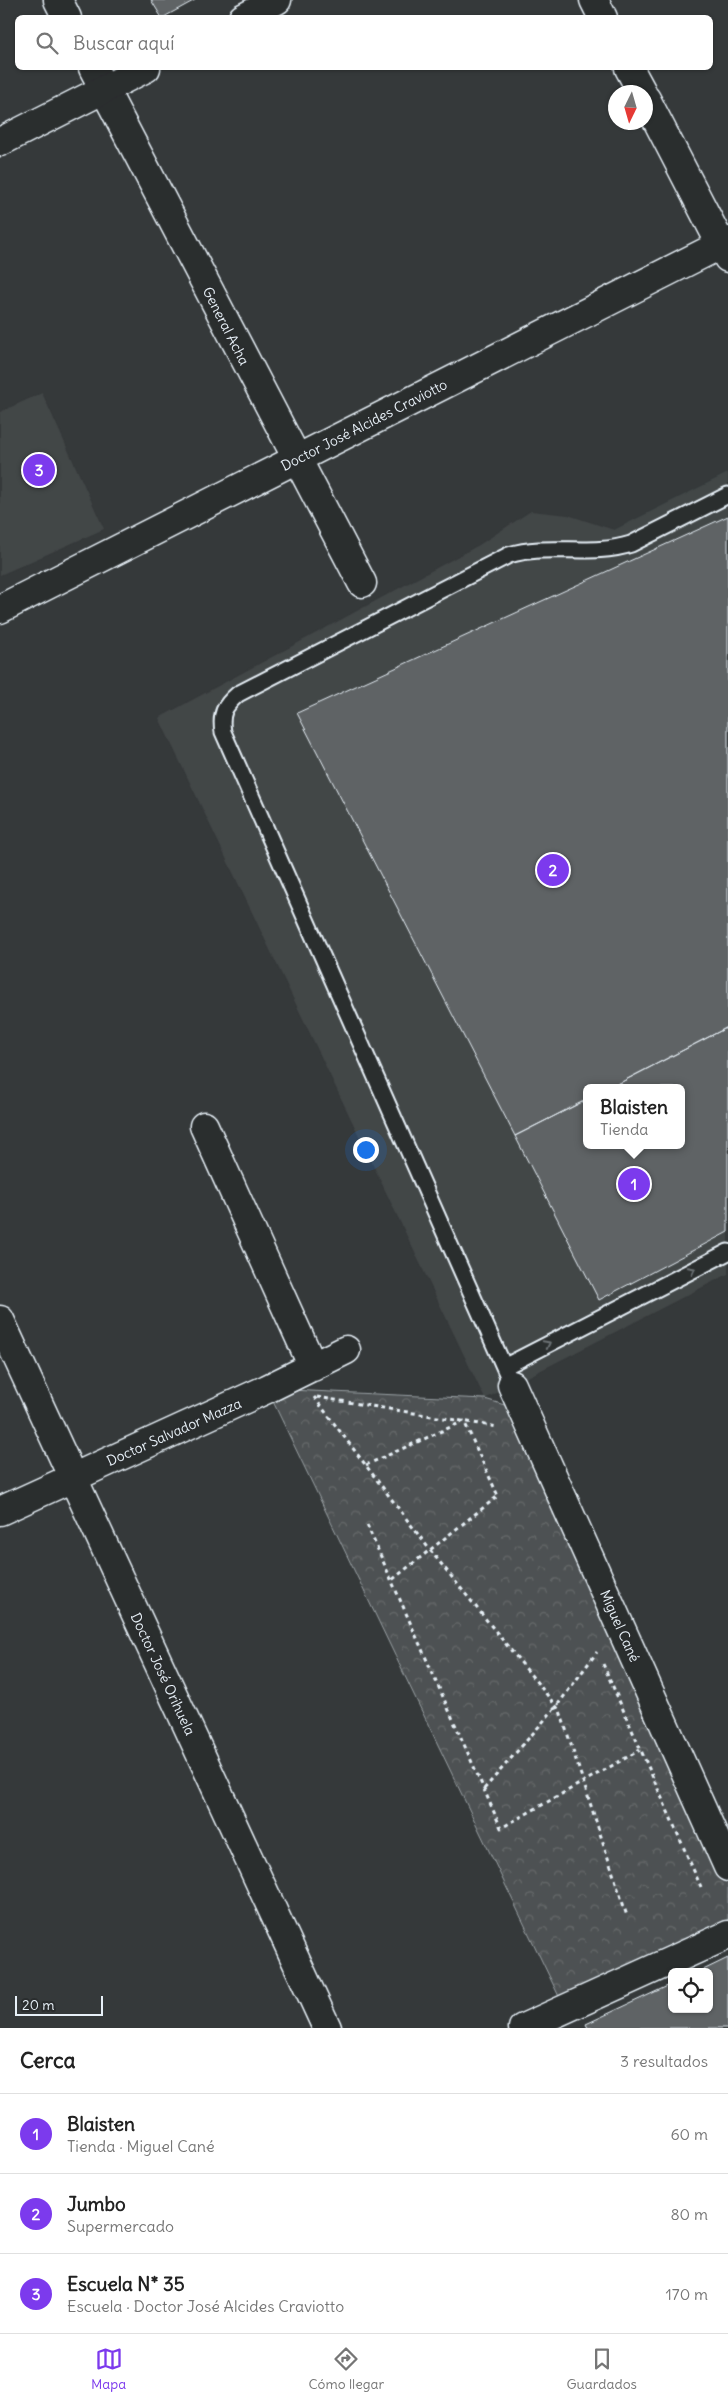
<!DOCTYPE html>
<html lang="es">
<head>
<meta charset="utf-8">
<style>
  :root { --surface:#fff; --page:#f2f2f2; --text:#222; --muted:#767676; --line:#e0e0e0; --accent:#7c3aed }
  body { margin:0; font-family:Delius,sans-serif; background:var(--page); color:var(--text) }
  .controls { position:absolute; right:15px; bottom:15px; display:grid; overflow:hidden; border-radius:8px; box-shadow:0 1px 4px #0004 }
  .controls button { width:45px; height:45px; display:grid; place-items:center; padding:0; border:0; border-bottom:1px solid var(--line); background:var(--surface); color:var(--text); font:25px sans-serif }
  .compass { position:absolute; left:608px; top:85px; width:45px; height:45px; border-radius:50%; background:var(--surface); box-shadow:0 1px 4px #0004; rotate:185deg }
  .scale { position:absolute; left:15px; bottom:12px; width:88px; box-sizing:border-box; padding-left:5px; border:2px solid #e8f1f8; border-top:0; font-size:14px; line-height:18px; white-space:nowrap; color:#e8f1f8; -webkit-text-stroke:4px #2a2d2e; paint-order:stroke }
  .you { position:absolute; left:365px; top:1149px; width:18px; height:18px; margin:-12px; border:4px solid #fff; border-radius:50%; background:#1a73e8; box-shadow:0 0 0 8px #1a73e833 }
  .badge { display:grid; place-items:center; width:32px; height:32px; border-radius:50%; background:var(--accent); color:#fff; font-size:16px; font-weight:700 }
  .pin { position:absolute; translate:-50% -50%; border:2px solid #fff; box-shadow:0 1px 5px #0006 }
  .popup { position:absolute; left:583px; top:1084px; width:102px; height:65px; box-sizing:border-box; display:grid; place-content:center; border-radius:8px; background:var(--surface); filter:drop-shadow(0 1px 4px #0005); font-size:16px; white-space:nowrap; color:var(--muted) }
  .popup b { font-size:19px; color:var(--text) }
  .popup::after { content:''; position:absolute; left:50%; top:100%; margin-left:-10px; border:10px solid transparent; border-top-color:var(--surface) }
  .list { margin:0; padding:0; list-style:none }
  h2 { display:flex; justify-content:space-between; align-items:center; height:65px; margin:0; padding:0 20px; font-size:21px }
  h2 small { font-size:16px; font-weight:400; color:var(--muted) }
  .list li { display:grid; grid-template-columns:32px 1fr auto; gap:15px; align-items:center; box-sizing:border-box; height:80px; padding:0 20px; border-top:1px solid var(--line) }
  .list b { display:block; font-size:19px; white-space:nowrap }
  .list p { margin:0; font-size:16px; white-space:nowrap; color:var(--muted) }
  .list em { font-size:16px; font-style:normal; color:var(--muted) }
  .icon { flex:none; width:28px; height:28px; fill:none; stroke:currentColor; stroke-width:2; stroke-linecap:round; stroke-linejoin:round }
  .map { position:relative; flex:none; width:728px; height:2028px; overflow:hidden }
  .search { position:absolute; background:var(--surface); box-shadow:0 1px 4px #0004; left:15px; right:15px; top:15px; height:55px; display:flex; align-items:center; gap:12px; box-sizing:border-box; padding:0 18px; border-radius:8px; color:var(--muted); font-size:19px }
  .sheet { height:305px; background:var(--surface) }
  nav { display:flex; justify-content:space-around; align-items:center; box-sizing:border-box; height:70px; border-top:1px solid var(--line); background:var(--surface); font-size:14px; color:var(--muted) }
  nav a { display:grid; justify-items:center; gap:2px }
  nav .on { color:var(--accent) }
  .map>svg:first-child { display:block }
  .built { fill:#424647; fill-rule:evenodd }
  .park { fill:url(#park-crowns); stroke:#9aa1a5 }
  .building { fill:#5f6365; stroke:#e8f1f8 }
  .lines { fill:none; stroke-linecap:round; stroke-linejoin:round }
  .lane-casing { stroke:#e8f1f8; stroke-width:19 }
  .street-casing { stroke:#e8f1f8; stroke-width:31 }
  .secondary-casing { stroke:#e8f1f8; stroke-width:31 }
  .path { stroke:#e8f1f8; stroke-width:3; stroke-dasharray:4 4; stroke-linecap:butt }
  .lane { stroke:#2a2d2e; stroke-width:15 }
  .street { stroke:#2a2d2e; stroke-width:28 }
  .secondary { stroke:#2a2d2e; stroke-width:28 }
  .oneway { stroke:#6c7275 }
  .labels { text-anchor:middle; stroke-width:4.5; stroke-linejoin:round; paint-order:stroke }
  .street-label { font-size:14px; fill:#e8f1f8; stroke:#2a2d2e }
</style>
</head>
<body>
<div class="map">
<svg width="728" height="2028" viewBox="0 0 728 2028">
  <defs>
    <pattern id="park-crowns" width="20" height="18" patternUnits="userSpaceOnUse" patternTransform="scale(1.25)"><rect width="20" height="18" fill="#4d5152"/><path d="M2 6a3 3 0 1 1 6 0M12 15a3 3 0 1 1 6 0" fill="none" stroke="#676a6c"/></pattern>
  </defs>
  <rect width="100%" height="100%" fill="#35393a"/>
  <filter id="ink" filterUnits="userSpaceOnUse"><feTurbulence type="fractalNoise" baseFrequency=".02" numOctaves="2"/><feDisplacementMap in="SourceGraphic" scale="10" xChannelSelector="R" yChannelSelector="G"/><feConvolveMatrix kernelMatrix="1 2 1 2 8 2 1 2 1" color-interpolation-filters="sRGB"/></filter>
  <g filter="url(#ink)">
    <!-- built -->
    <path class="built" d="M 42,393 L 104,529 L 0,575 L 0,412 Z
      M 728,473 L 728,1274 L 485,1399 L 159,718 L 479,545 L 531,511 L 568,515 L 614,530 ZM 586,1088 L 682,1088 L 682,1145 L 586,1145 Z"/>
    <!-- park -->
    <path class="park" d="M 267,1389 L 485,1399 L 524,1411 L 728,1867 L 728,1935 L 565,2009 Z"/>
    <!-- building -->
    <path class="building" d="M 151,0 L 195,0 L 162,18 Z
      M 728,516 L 728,1027 L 610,1088 L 586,1088 L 586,1100 L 515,1136 L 297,713 Z
      M 728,1027 L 728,1232 L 599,1300 L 515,1136 L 586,1100 L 586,1145 L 682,1145 L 682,1088 L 610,1088 Z
      M 728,1958 L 728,2028 L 588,2028 L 586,2024 L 672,1984 L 672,2009 L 709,2009 L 709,1972 L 699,1972 Z"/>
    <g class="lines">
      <!-- lane casing -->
      <g class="lane-casing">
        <path id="lane" d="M 504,1367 L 728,1252
          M 512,1385 L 223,732 C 220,714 224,706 238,694 L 509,555 C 549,543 591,557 631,544 L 728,495"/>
      </g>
      <!-- street casing -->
      <g class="street-casing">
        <path id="street" d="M 58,0 L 67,18
          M 594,0 L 603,18
          M 93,68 L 362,583
          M 629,68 L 642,92
          M 646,99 L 728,258
          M 0,609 L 728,241
          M 204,1126 L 313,1367
          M 0,1320 L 327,2028
          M 512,1385 L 728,1867
          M 0,1511 L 267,1389 L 346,1350
          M 523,2028 L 728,1935"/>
      </g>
      <!-- secondary casing -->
      <g class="secondary-casing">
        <path id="secondary" d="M 243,18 L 277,0
          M 0,142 L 146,68"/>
      </g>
      <!-- path -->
      <path class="path" d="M 314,1397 L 430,1550 L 560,1711 L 627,1916
        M 317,1397 L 498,1427
        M 366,1465 L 464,1421 L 498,1496 L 392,1580
        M 367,1525 L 501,1828 L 640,1750
        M 603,1664 L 701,1887
        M 484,1789 L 556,1707 L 597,1652"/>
      <!-- lane -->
      <use href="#lane" class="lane"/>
      <!-- street -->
      <use href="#street" class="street"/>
      <!-- secondary -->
      <use href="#secondary" class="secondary"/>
    </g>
    <!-- one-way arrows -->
    <defs><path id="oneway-chevron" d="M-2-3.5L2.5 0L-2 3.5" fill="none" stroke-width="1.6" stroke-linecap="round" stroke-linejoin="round" transform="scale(1.25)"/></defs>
    <g class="oneway">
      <use href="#oneway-chevron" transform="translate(692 1270) rotate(-27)"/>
      <use href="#oneway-chevron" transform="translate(547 1344) rotate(-27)"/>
    </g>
  </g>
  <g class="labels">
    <!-- street labels -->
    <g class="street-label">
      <text transform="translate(226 326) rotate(63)" y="5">General Acha</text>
      <text transform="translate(364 425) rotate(-27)" y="5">Doctor José Alcides Craviotto</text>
      <text transform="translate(174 1432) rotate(-24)" y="5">Doctor Salvador Mazza</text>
      <text transform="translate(620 1626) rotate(66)" y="5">Miguel Cané</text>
      <text transform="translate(163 1674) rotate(65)" y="5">Doctor José Orihuela</text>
    </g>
  </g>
</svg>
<div class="controls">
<button><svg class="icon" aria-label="locate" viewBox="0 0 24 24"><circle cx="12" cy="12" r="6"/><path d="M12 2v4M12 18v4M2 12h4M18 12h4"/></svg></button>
</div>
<svg class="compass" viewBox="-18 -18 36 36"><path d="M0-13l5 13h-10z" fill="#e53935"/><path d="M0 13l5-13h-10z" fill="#767676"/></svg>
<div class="scale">20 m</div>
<div class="you"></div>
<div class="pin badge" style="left:634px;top:1184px">1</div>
<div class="popup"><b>Blaisten</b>Tienda</div>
<div class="pin badge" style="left:553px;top:870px">2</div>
<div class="pin badge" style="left:39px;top:470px">3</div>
<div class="search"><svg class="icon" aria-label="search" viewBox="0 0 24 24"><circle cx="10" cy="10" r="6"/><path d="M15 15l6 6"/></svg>Buscar aquí</div>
</div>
<section class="sheet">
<h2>Cerca<small>3 resultados</small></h2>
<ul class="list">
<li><span class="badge">1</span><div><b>Blaisten</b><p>Tienda · Miguel Cané</p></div><em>60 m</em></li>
<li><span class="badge">2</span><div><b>Jumbo</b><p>Supermercado</p></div><em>80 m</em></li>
<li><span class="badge">3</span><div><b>Escuela N* 35</b><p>Escuela · Doctor José Alcides Craviotto</p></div><em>170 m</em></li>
</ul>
</section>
<nav>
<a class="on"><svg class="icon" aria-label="map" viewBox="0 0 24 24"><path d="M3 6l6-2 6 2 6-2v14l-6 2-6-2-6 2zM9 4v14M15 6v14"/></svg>Mapa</a>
<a><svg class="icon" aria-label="directions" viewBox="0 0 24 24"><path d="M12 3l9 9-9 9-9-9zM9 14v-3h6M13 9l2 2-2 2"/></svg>Cómo llegar</a>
<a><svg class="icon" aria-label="saved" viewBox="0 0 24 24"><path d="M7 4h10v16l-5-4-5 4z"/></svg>Guardados</a>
</nav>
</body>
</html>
